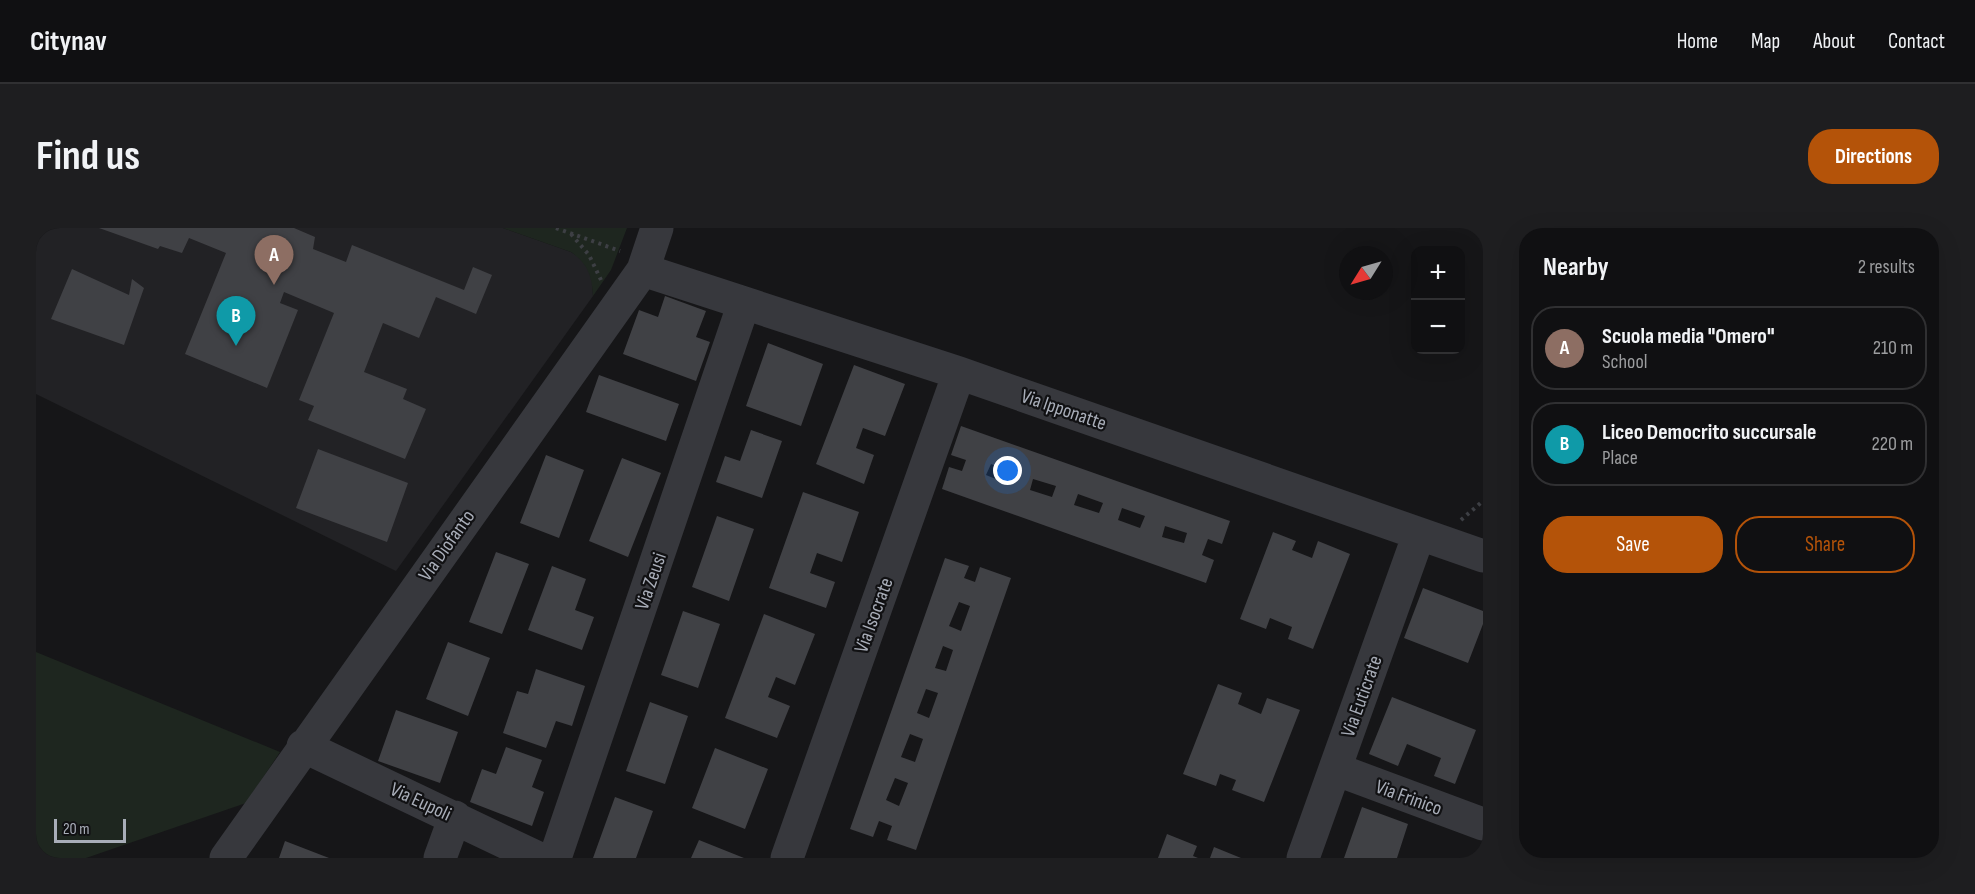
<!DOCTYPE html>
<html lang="en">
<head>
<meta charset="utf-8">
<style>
  :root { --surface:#101012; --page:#1e1e20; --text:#f1f3f6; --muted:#9c9d9f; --line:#303032; --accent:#b45309 }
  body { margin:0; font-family:"Sofia Sans Condensed",sans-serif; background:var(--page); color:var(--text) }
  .controls { position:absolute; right:18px; top:18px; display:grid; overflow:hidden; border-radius:12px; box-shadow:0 6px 24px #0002 }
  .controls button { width:54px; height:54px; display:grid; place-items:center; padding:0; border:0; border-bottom:2px solid var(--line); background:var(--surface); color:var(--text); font:30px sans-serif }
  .compass { position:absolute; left:1303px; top:18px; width:54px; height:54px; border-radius:50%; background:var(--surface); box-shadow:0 6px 24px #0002; rotate:233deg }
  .scale { position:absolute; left:18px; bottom:15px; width:72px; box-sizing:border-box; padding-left:6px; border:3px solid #a8adb8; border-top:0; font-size:16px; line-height:21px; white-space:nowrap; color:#a8adb8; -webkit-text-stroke:4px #111113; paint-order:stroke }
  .you { position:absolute; left:972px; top:243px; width:21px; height:21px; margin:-15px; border:4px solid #fff; border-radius:50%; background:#1a73e8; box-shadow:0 0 0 9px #1a73e833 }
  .badge { display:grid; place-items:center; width:39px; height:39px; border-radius:50%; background:var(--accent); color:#fff; font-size:20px; font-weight:700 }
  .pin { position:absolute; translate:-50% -50px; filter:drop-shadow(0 2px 3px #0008) }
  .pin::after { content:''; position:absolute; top:32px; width:21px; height:18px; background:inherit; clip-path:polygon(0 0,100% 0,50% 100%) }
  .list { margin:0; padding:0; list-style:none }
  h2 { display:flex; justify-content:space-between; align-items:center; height:78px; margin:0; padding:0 24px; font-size:26px }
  h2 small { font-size:20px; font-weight:400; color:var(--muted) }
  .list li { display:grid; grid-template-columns:39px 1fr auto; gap:18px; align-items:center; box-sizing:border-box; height:84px; margin:0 12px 12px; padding:0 12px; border:2px solid var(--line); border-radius:24px }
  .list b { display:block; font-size:22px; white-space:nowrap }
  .list p { margin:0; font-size:20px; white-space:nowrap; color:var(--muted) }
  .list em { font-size:20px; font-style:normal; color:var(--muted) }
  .actions { display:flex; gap:12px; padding:18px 24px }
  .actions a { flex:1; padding:14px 0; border:2px solid var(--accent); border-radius:24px; text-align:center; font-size:21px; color:var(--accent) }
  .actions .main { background:var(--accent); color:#fff }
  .map { position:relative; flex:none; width:1447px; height:630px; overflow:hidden; border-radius:24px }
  header { display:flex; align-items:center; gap:36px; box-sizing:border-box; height:84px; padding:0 30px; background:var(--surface); border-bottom:2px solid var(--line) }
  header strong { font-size:28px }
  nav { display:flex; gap:33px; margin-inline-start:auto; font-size:21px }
  .intro { display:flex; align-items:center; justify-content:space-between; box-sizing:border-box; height:144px; padding:0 36px }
  h1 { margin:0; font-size:42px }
  .button { padding:15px 27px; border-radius:24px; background:var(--accent); color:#fff; font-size:21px; font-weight:700 }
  main { display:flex; gap:36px; padding:0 36px }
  aside { flex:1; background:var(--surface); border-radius:24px; box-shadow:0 6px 24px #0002 }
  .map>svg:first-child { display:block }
  .built { fill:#222225 }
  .green { fill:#1e261f }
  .building { fill:#404145; fill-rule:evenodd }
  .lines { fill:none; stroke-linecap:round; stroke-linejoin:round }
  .path { stroke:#3d3f44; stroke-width:4; stroke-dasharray:3 4.5; stroke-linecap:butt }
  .minor { stroke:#37383d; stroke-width:33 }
  .labels { text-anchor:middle; stroke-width:4.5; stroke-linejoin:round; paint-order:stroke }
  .street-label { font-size:20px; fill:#a8adb8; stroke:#111113 }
</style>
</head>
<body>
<header>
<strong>Citynav</strong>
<nav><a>Home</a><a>Map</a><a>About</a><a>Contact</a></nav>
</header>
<div class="intro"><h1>Find us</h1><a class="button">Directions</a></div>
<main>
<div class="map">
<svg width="1447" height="630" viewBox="0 0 1447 630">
  <rect width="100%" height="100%" fill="#161618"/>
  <!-- built -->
  <path class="built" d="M 0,0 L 467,0 L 535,24 L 544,30 L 551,39 L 556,51 L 557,68 L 360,343 L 0,166 Z"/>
  <!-- green -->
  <path class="green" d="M 467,0 L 591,0 L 575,42 L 557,68 C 556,48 552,36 535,24 Z
    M 0,424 L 244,524 L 210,575 L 50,630 L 0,630 Z"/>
  <!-- building -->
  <path class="building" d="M 63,0 L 258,0 L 279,9 L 277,21 L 310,34 L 316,17 L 428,62 L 437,39 L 456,47 L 440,86 L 400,69 L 383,110 L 347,95 L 328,144 L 371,161 L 367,171 L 390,181 L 369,231 L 272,192 L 278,178 L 263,172 L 298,85 L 248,64 L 244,75 L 262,82 L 231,160 L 149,126 L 190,25 L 153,10 L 146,25 L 124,18 L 122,21 Z
    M 36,41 L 93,67 L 96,51 L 108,60 L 88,117 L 15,91 Z
    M 629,68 L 670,83 L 660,109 L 674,114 L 660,153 L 587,126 L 603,82 L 622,89 Z
    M 732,115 L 787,136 L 765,198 L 710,178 Z
    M 818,137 L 869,156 L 849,208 L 827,200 L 820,220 L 838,227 L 828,256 L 780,236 Z
    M 563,147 L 643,176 L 630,213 L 550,184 Z
    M 925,198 L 1194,293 L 1186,316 L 1172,311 L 1166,327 L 1178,332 L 1170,355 L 906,261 L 913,239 L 926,243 L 930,232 L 915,227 ZM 955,236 L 977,245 L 972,256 L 950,247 ZM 997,251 L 1020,258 L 1016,269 L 994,262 ZM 1042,266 L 1067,275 L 1063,285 L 1038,277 ZM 1086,280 L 1109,288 L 1104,300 L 1082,292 ZM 1129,298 L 1151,305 L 1148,315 L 1126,309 Z
    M 715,202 L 746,213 L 726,270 L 680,254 L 689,228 L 704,233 Z
    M 282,221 L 372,255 L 351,314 L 260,280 Z
    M 510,227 L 548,242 L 523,310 L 484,295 Z
    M 586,230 L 625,245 L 592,329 L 553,313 Z
    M 767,264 L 823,284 L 806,334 L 781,325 L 774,345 L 799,354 L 790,380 L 733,360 Z
    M 681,288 L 718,301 L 693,373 L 656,359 Z
    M 1237,304 L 1260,313 L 1256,322 L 1276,330 L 1282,313 L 1314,326 L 1277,421 L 1252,411 L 1256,399 L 1234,390 L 1230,401 L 1204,391 Z
    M 460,324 L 493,336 L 466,406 L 433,394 Z
    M 909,330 L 933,338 L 928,350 L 939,354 L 944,339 L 975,350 L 880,622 L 851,612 L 856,598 L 843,593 L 837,609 L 814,601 ZM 923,374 L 934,378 L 925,403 L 913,398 ZM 907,418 L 917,422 L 910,443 L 899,440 ZM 890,461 L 902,465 L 893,490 L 881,485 ZM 874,506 L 887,511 L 879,534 L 865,529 ZM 859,550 L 872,555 L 863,578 L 850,572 Z
    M 516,338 L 550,351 L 539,382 L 558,389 L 546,422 L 492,402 Z
    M 1387,360 L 1447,383 L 1447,396 L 1432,435 L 1368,410 Z
    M 647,383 L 684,396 L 662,460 L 625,447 Z
    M 728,386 L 779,406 L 759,457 L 740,449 L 732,469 L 754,478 L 741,510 L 689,490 Z
    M 412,414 L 454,430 L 432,488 L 390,471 Z
    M 500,441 L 549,458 L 536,498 L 520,493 L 510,520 L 467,505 L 481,463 L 492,466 Z
    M 1182,456 L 1206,465 L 1202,476 L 1225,486 L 1231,470 L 1264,482 L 1228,574 L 1196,562 L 1200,552 L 1184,546 L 1180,558 L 1147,546 Z
    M 1356,469 L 1440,502 L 1419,556 L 1398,548 L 1405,530 L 1371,516 L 1362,538 L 1333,526 Z
    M 614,474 L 652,488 L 629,556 L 590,543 Z
    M 360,482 L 422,504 L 404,555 L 342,533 Z
    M 470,519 L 506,532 L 496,559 L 508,564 L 496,598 L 434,574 L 446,541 L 460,546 Z
    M 679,520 L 732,541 L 709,601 L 656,580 Z
    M 579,569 L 617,583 L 600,630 L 557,630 Z
    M 1326,579 L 1372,596 L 1361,630 L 1308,630 Z
    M 1131,606 L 1161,618 L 1157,628 L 1162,630 L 1122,630 Z
    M 663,612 L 708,630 L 655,630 Z
    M 249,613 L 293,630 L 243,630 Z
    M 1178,619 L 1205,630 L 1174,630 Z"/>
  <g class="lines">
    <!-- path -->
    <path class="path" d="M 520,0 L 584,23
      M 535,6 L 553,27 L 565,52
      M 1425,292 L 1447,273"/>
    <!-- minor -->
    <path class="minor" d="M 607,42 L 923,145 L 1447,328
      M 267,518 L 502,630
      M 1299,541 L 1447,596
      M 190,630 L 607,42 L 621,0
      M 404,630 L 419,589
      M 519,630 L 708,75
      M 751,630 L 923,145
      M 1267,630 L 1383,306"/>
  </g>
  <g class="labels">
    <!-- street labels -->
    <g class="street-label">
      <text transform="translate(1028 181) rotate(19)" y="7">Via Ipponatte</text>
      <text transform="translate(410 317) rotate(-55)" y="7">Via Diofanto</text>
      <text transform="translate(614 353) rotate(-71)" y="7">Via Zeusi</text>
      <text transform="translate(837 387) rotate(-70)" y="7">Via Isocrate</text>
      <text transform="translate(1325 468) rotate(-70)" y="7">Via Euticrate</text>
      <text transform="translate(1373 569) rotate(20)" y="7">Via Frinico</text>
      <text transform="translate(385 573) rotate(25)" y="7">Via Eupoli</text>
    </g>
  </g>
</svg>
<div class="controls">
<button>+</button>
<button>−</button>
</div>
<svg class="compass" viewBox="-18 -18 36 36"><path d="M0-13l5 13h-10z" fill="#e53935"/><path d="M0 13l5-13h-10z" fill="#9c9d9f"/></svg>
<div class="scale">20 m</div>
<div class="you"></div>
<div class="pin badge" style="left:238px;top:57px;background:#8d6e63">A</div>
<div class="pin badge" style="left:200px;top:118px;background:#0f9aa8">B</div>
</div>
<aside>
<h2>Nearby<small>2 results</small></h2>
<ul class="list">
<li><span class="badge" style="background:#8d6e63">A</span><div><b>Scuola media &quot;Omero&quot;</b><p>School</p></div><em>210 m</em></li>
<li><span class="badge" style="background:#0f9aa8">B</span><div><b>Liceo Democrito succursale</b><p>Place</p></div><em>220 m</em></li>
</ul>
<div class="actions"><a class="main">Save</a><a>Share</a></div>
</aside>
</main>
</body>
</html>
